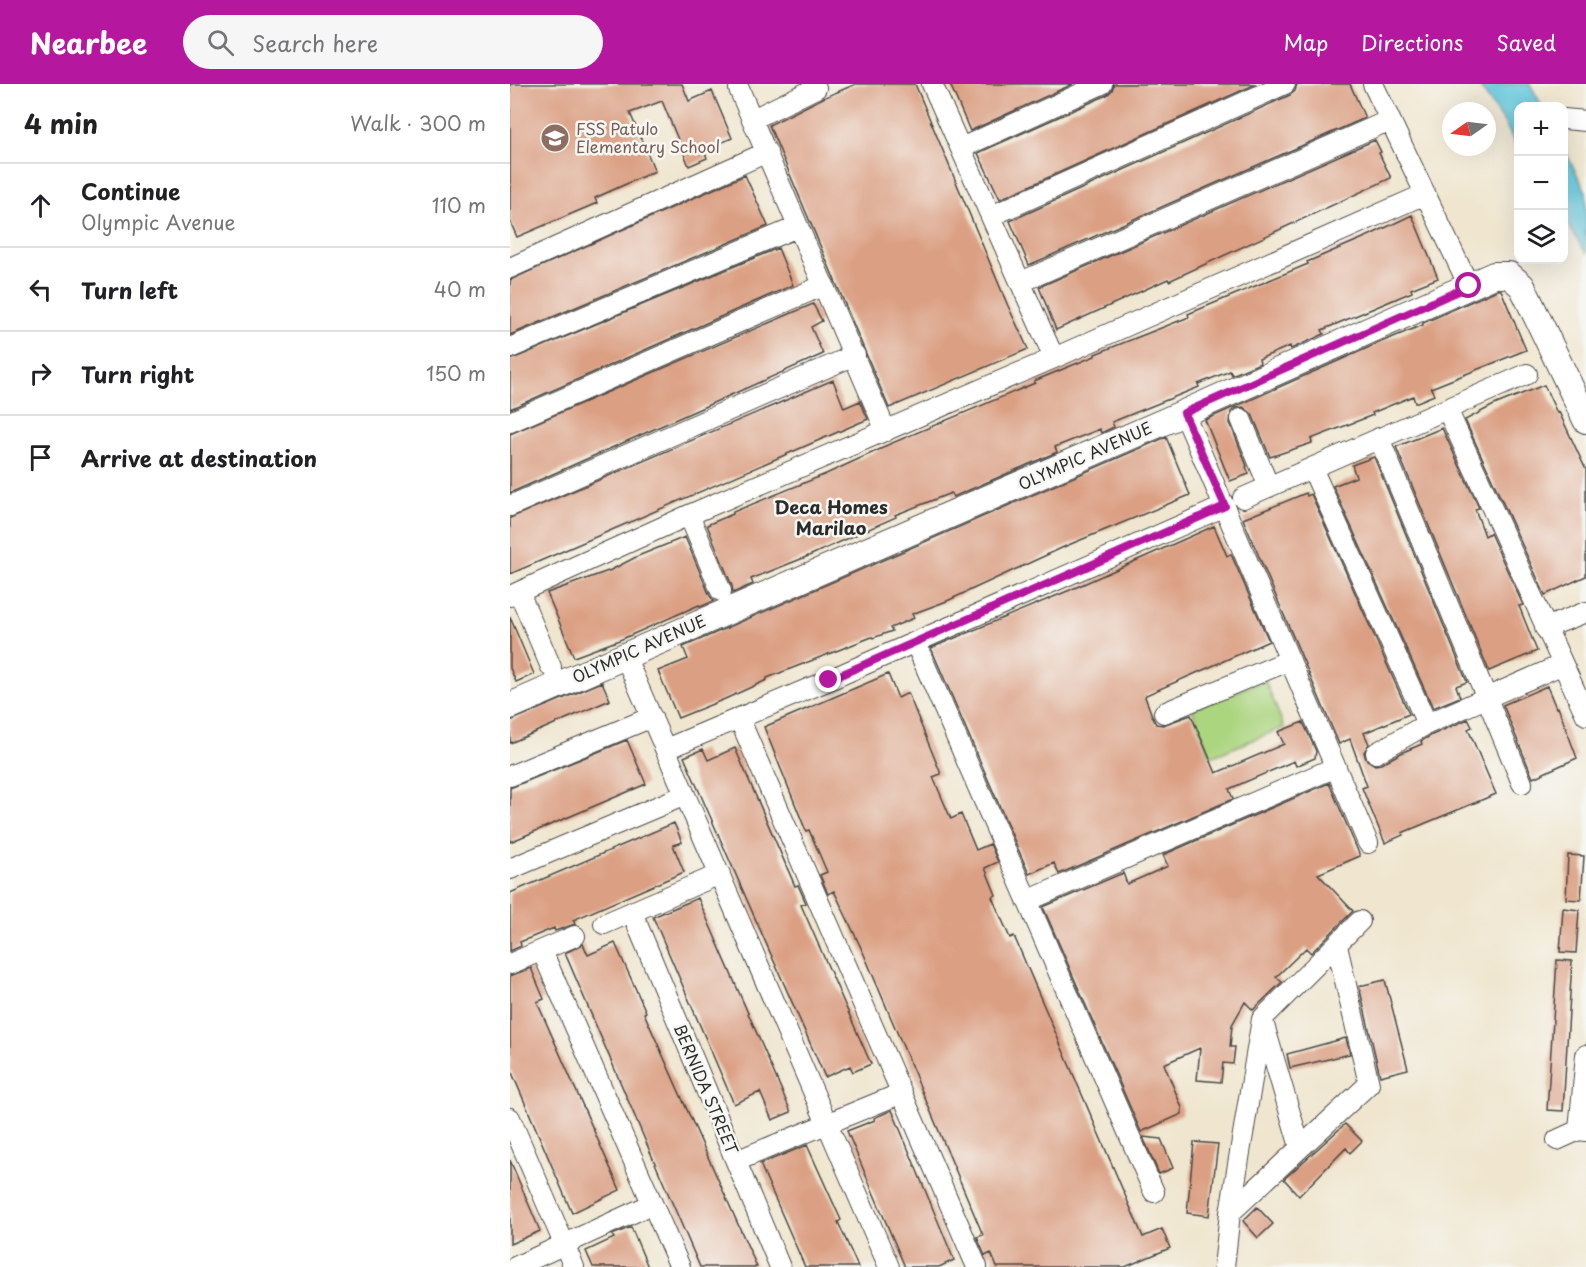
<!DOCTYPE html>
<html lang="en">
<head>
<meta charset="utf-8">
<style>
  :root { --surface:#fff; --page:#f6f6f6; --text:#202124; --muted:#757577; --line:#e0e0e0; --accent:#b5179e }
  body { margin:0; font-family:"Playpen Sans",sans-serif; background:var(--page); color:var(--text) }
  .controls { position:absolute; right:18px; top:18px; display:grid; overflow:hidden; border-radius:12px; box-shadow:0 6px 24px #0002 }
  .controls button { width:54px; height:54px; display:grid; place-items:center; padding:0; border:0; border-bottom:2px solid var(--line); background:var(--surface); color:var(--text); font:30px sans-serif }
  .compass { position:absolute; left:932px; top:18px; width:54px; height:54px; border-radius:50%; background:var(--surface); box-shadow:0 6px 24px #0002; rotate:256deg }
  .stop { position:absolute; width:18px; height:18px; margin:-14px; border:4px solid #b5179e; border-radius:50%; background:#fff }
  .stop.end { background:#b5179e; border-color:#fff; box-shadow:0 2px 6px #0008 }
  .list { margin:0; padding:0; list-style:none }
  h2 { display:flex; justify-content:space-between; align-items:center; height:78px; margin:0; padding:0 24px; font-size:26px }
  h2 small { font-size:20px; font-weight:400; color:var(--muted) }
  .list li { display:grid; grid-template-columns:39px 1fr auto; gap:18px; align-items:center; box-sizing:border-box; height:84px; padding:0 24px; border-top:2px solid var(--line) }
  .list b { display:block; font-size:22px; white-space:nowrap }
  .list p { margin:0; font-size:20px; white-space:nowrap; color:var(--muted) }
  .list em { font-size:20px; font-style:normal; color:var(--muted) }
  .icon { flex:none; width:33px; height:33px; fill:none; stroke:currentColor; stroke-width:2; stroke-linecap:round; stroke-linejoin:round }
  .map { position:relative; flex:none; width:1076px; height:1183px; overflow:hidden }
  header { display:flex; align-items:center; gap:36px; box-sizing:border-box; height:84px; padding:0 30px; background:var(--accent); color:#fff }
  header strong { font-size:28px }
  nav { display:flex; gap:33px; margin-inline-start:auto; font-size:21px }
  .search { width:420px; height:54px; background:var(--page); display:flex; align-items:center; gap:15px; box-sizing:border-box; padding:0 21px; border-radius:33px; color:var(--muted); font-size:22px }
  main { display:flex }
  aside { flex:1; background:var(--surface) }
  .map>svg:first-child { display:block }
  .green { fill:#acd580; stroke:#6c8056; stroke-width:1.5 }
  .water { fill:#5fc6dc; stroke:#457884; stroke-width:1.5 }
  .building { fill:#dba084 }
  .lines { fill:none; stroke-linecap:round; stroke-linejoin:round }
  .minor-casing { stroke:#494744; stroke-width:22 }
  .tertiary-casing { stroke:#494744; stroke-width:28 }
  .minor { stroke:#fff; stroke-width:20 }
  .tertiary { stroke:#fff; stroke-width:26 }
  .route { stroke:#b5179e; stroke-width:8 }
  .labels { text-anchor:middle; stroke-width:5; stroke-linejoin:round; paint-order:stroke }
  .education-label { font-size:16px; fill:#785e54; stroke:#f6f6f2; text-anchor:start }
  .street-label { font-size:16px; fill:#2b2b2b; stroke:#f6f6f2 }
  .neighbourhood-label { font-size:18px; font-weight:bold; fill:#2b2b2b; stroke:#f6f6f2 }
</style>
</head>
<body>
<header>
<strong>Nearbee</strong>
<div class="search"><svg class="icon" aria-label="search" viewBox="0 0 24 24"><circle cx="10" cy="10" r="6"/><path d="M15 15l6 6"/></svg>Search here</div>
<nav><a>Map</a><a>Directions</a><a>Saved</a></nav>
</header>
<main>
<aside>
<h2>4 min<small>Walk · 300 m</small></h2>
<ul class="list">
<li><svg class="icon" aria-label="ahead" viewBox="0 0 24 24"><path d="M12 20V5M6 11l6-6 6 6"/></svg><div><b>Continue</b><p>Olympic Avenue</p></div><em>110 m</em></li>
<li><svg class="icon" aria-label="left" viewBox="0 0 24 24"><path d="M17 20v-9H6M10 6l-5 5 5 5"/></svg><div><b>Turn left</b></div><em>40 m</em></li>
<li><svg class="icon" aria-label="right" viewBox="0 0 24 24"><path d="M7 20v-9h11M14 6l5 5-5 5"/></svg><div><b>Turn right</b></div><em>150 m</em></li>
<li><svg class="icon" aria-label="arrive" viewBox="0 0 24 24"><path d="M6 21V4h12l-3 4 3 4H6"/></svg><div><b>Arrive at destination</b></div></li>
</ul>
</aside>
<div class="map">
<svg width="1076" height="1183" viewBox="0 0 1076 1183">
  <rect width="100%" height="100%" fill="#f6f6f2"/>
  <filter id="ink" filterUnits="userSpaceOnUse"><feTurbulence type="fractalNoise" baseFrequency=".0167" numOctaves="2"/><feDisplacementMap in="SourceGraphic" scale="12" xChannelSelector="R" yChannelSelector="G"/><feConvolveMatrix kernelMatrix="1 2 1 2 8 2 1 2 1" color-interpolation-filters="sRGB"/></filter>
  <filter id="wash" filterUnits="userSpaceOnUse"><feTurbulence type="fractalNoise" baseFrequency=".008" numOctaves="4" result="noise"/><feDisplacementMap in="SourceGraphic" scale="24" xChannelSelector="R" yChannelSelector="G"/><feGaussianBlur stdDeviation="1.35" result="paint"/><feColorMatrix in="noise" values="0 0 0 0 0 0 0 0 0 0 0 0 0 0 0 0 0 1.4 0 .05"/><feComposite in="paint" operator="in"/></filter>
  <g filter="url(#wash)">
    <rect width="100%" height="100%" fill="#f0e6cf"/>
    <!-- green -->
    <path class="green" d="M 755,596 L 774,643 L 701,673 L 682,625 Z"/>
    <!-- water -->
    <path class="water" d="M 968,0 L 1020,0 L 1032,22 L 1008,22 L 1008,65 L 994,38 Z
      M 1054,65 L 1076,108 L 1076,169 L 1054,135 Z"/>
    <g id="blocks">
      <!-- building -->
      <path class="building" d="M 0,0 L 172,0 L 179,17 L 202,7 L 222,54 L 194,66 L 197,74 L 179,82 L 152,17 L 120,29 L 145,87 L 85,114 L 87,119 L 7,153 L 0,137 Z
        M 346,0 L 405,0 L 498,222 L 518,265 L 379,324 L 259,41 L 313,14 Z
        M 440,0 L 563,0 L 460,47 Z
        M 604,0 L 746,0 L 490,115 L 468,69 L 597,11 L 602,6 Z
        M 787,0 L 840,0 L 855,34 L 519,181 L 500,137 L 780,11 L 785,7 Z
        M 865,56 L 871,68 L 869,69 L 881,94 L 659,197 L 658,195 L 546,246 L 529,203 Z
        M 235,91 L 258,142 L 0,251 L 0,196 Z
        M 902,131 L 928,194 L 901,205 L 902,208 L 812,246 L 814,250 L 781,265 L 780,262 L 749,275 L 750,279 L 722,291 L 720,287 L 688,300 L 689,303 L 602,338 L 604,343 L 591,349 L 590,345 L 545,363 L 547,368 L 443,413 L 441,409 L 385,431 L 386,433 L 301,471 L 241,495 L 243,500 L 223,509 L 222,502 L 197,441 L 223,430 L 223,428 L 316,390 L 375,363 L 375,362 L 525,299 L 524,297 L 585,272 L 585,270 L 679,233 L 678,230 L 798,180 L 797,178 L 858,152 Z
        M 268,164 L 283,201 L 0,325 L 0,276 Z
        M 987,206 L 991,206 L 1016,266 L 921,304 L 924,311 L 905,319 L 903,312 L 862,329 L 863,331 L 801,355 L 802,359 L 760,373 L 742,330 L 733,323 L 726,324 L 721,328 L 720,339 L 737,382 L 736,383 L 739,390 L 720,397 L 695,336 L 871,258 L 913,241 L 913,239 Z
        M 303,220 L 312,237 L 301,243 L 313,270 L 0,409 L 0,350 Z
        M 323,296 L 334,324 L 350,317 L 358,335 L 0,490 L 0,434 Z
        M 1034,301 L 1047,329 L 1049,328 L 1076,386 L 1076,492 L 1035,511 L 955,336 L 984,321 Z
        M 932,344 L 969,424 L 965,425 L 975,452 L 980,449 L 1013,521 L 1009,522 L 1027,567 L 979,587 L 886,363 Z
        M 656,353 L 680,411 L 556,462 L 437,517 L 402,530 L 404,534 L 380,544 L 382,547 L 363,554 L 362,553 L 257,594 L 257,596 L 215,615 L 168,634 L 148,587 L 178,575 L 173,563 Z
        M 864,373 L 957,598 L 946,602 L 950,613 L 923,624 L 823,402 L 846,393 L 842,381 Z
        M 796,409 L 797,412 L 801,410 L 899,630 L 854,649 L 859,660 L 854,668 L 856,675 L 865,681 L 871,680 L 893,668 L 912,660 L 911,657 L 922,651 L 958,635 L 962,643 L 958,645 L 986,710 L 892,749 L 893,751 L 875,759 L 852,704 L 857,702 L 840,655 L 829,660 L 733,435 Z
        M 704,442 L 717,472 L 721,470 L 759,557 L 636,611 L 635,613 L 643,634 L 646,640 L 653,641 L 681,631 L 706,689 L 774,660 L 768,648 L 793,638 L 806,667 L 805,674 L 786,682 L 784,677 L 719,705 L 723,715 L 549,790 L 544,779 L 519,790 L 421,564 L 560,506 Z
        M 175,453 L 200,512 L 204,517 L 190,523 L 189,521 L 112,555 L 64,573 L 37,509 L 101,486 L 128,472 Z
        M 0,533 L 24,590 L 6,598 L 0,584 Z
        M 378,590 L 388,614 L 398,609 L 431,690 L 423,693 L 441,735 L 451,730 L 466,766 L 480,760 L 488,778 L 475,784 L 486,811 L 482,813 L 500,854 L 504,852 L 633,1153 L 652,1145 L 660,1164 L 615,1183 L 487,1183 L 481,1169 L 475,1172 L 467,1153 L 473,1151 L 353,868 L 324,807 L 318,810 L 310,791 L 317,788 L 299,746 L 296,747 L 254,643 Z
        M 92,598 L 100,616 L 0,659 L 0,637 Z
        M 1037,602 L 1046,624 L 1048,623 L 1067,674 L 1023,694 L 993,621 Z
        M 117,656 L 136,700 L 0,758 L 0,704 Z
        M 225,664 L 285,802 L 288,801 L 296,819 L 291,821 L 361,980 L 343,988 L 340,982 L 315,993 L 174,673 L 193,665 L 198,676 Z
        M 819,699 L 850,772 L 808,790 L 843,827 L 801,869 L 796,864 L 766,893 L 772,898 L 743,926 L 735,918 L 722,941 L 720,963 L 725,963 L 723,980 L 713,979 L 711,998 L 687,996 L 690,964 L 654,980 L 672,1024 L 672,1030 L 631,1048 L 533,823 L 613,789 L 617,800 L 658,782 L 653,771 Z
        M 164,739 L 172,758 L 163,761 L 174,788 L 63,836 L 65,840 L 45,847 L 44,844 L 10,858 L 11,862 L 0,867 L 0,809 Z
        M 1058,771 L 1074,772 L 1071,816 L 1056,815 Z
        M 188,814 L 281,1028 L 262,1036 L 250,1008 L 224,1020 L 143,833 Z
        M 1053,824 L 1069,826 L 1066,869 L 1050,868 Z
        M 105,859 L 136,928 L 134,929 L 247,1183 L 190,1183 L 135,1056 L 55,869 L 73,860 L 78,871 Z
        M 1047,876 L 1062,877 L 1053,1027 L 1037,1026 Z
        M 21,884 L 34,915 L 27,918 L 110,1106 L 62,1129 L 0,984 L 0,892 Z
        M 875,896 L 898,985 L 870,992 L 849,902 Z
        M 836,954 L 840,970 L 780,984 L 777,970 Z
        M 382,1026 L 444,1176 L 429,1183 L 395,1183 L 337,1047 L 365,1036 L 364,1034 Z
        M 835,1040 L 852,1057 L 840,1069 L 836,1064 L 789,1112 L 774,1095 Z
        M 633,1053 L 651,1055 L 663,1084 L 649,1090 Z
        M 684,1058 L 708,1060 L 699,1132 L 677,1129 Z
        M 297,1061 L 331,1136 L 328,1138 L 348,1183 L 295,1183 L 250,1080 Z
        M 0,1076 L 30,1147 L 0,1160 Z
        M 747,1123 L 763,1140 L 748,1154 L 733,1137 Z
        M 121,1143 L 138,1183 L 83,1183 L 76,1167 L 104,1154 L 102,1151 Z"/>
    </g>
  </g>
  <g filter="url(#ink)">
    <use href="#blocks" fill-opacity="0" stroke="#494744" stroke-width="1.5"/>
    <g class="lines">
      <!-- minor casing -->
      <g class="minor-casing">
        <path id="minor" d="M 422,0 L 544,274
          M 863,0 L 959,202
          M 229,5 L 376,347
          M 243,35 L 306,4
          M 1054,35 L 1076,37
          M 451,64 L 592,0
          M 481,132 L 775,0
          M 0,184 L 257,68
          M 511,198 L 880,36
          M 0,264 L 287,143
          M 937,325 L 1076,631
          M 674,329 L 858,759
          M 731,335 L 759,403
          M 0,338 L 314,201
          M 869,354 L 1012,699
          M 802,384 L 917,640
          M 733,414 L 1017,290
          M 0,422 L 345,271
          M 179,431 L 211,507
          M 9,508 L 41,583
          M 0,512 L 179,431 L 544,274 L 915,110
          M 1035,544 L 1076,528
          M 405,558 L 644,1108
          M 115,572 L 379,1183
          M 654,629 L 780,576
          M 229,634 L 467,1183
          M 156,665 L 319,596 L 715,422
          M 866,669 L 917,640 L 1051,581
          M 0,692 L 142,633
          M 0,785 L 175,711
          M 517,817 L 826,683
          M 122,828 L 270,1183
          M 94,840 L 210,790
          M 32,867 L 170,1183
          M 0,880 L 65,852
          M 754,941 L 790,1063
          M 0,1034 L 64,1183
          M 1069,1046 L 1076,971
          M 1047,1056 L 1069,1046 L 1076,1047
          M 226,1077 L 392,1009
          M 720,1129 L 859,1000 L 827,862
          M 5,1183 L 142,1120
          M 714,1183 L 720,1129 L 752,935 L 850,837"/>
      </g>
      <!-- tertiary casing -->
      <g class="tertiary-casing">
        <path id="tertiary" d="M 0,622 L 674,329 L 984,191 L 999,191 L 1012,202 L 1076,336"/>
      </g>
      <!-- minor -->
      <use href="#minor" class="minor"/>
      <!-- tertiary -->
      <use href="#tertiary" class="tertiary"/>
    </g>
  </g>
  <g class="lines" filter="url(#ink)">
    <!-- route -->
    <path class="route" d="M 319,596 L 715,422 L 674,329 L 959,202"/>
  </g>
  <!-- icons -->
  <defs>
    <g id="school-disc" transform="scale(1.5)"><circle r="9.5" fill="#8d6e63" stroke="#f6f6f2"/><path d="M0-5L7-2L0 1L-7-2ZM-4 1L0 2.5L4 1V4Q0 6-4 4Z" fill="#fff"/></g>
  </defs>
  <g fill-rule="evenodd">
    <use href="#school-disc" x="45" y="54"/>
  </g>
  <g class="labels">
    <!-- education labels -->
    <g class="education-label">
      <text x="66" y="51">FSS Patulo<tspan x="66" dy="18">Elementary School</tspan></text>
    </g>
    <!-- street labels -->
    <g class="street-label">
      <text transform="translate(575 372) rotate(-24)" y="6">OLYMPIC AVENUE</text>
      <text transform="translate(129 565) rotate(-24)" y="6">OLYMPIC AVENUE</text>
      <text transform="translate(196 1005) rotate(67)" y="6">BERNIDA STREET</text>
    </g>
    <!-- neighbourhood labels -->
    <g class="neighbourhood-label">
      <text x="321" y="430">Deca Homes<tspan x="321" dy="21">Marilao</tspan></text>
    </g>
  </g>
</svg>
<div class="controls">
<button>+</button>
<button>−</button>
<button><svg class="icon" aria-label="layers" viewBox="0 0 24 24"><path d="M12 4l9 5-9 5-9-5zM3 14l9 5 9-5"/></svg></button>
</div>
<svg class="compass" viewBox="-18 -18 36 36"><path d="M0-13l5 13h-10z" fill="#e53935"/><path d="M0 13l5-13h-10z" fill="#757577"/></svg>
<div class="stop" style="left:959px;top:202px"></div>
<div class="stop end" style="left:319px;top:596px"></div>
</div>
</main>
</body>
</html>
